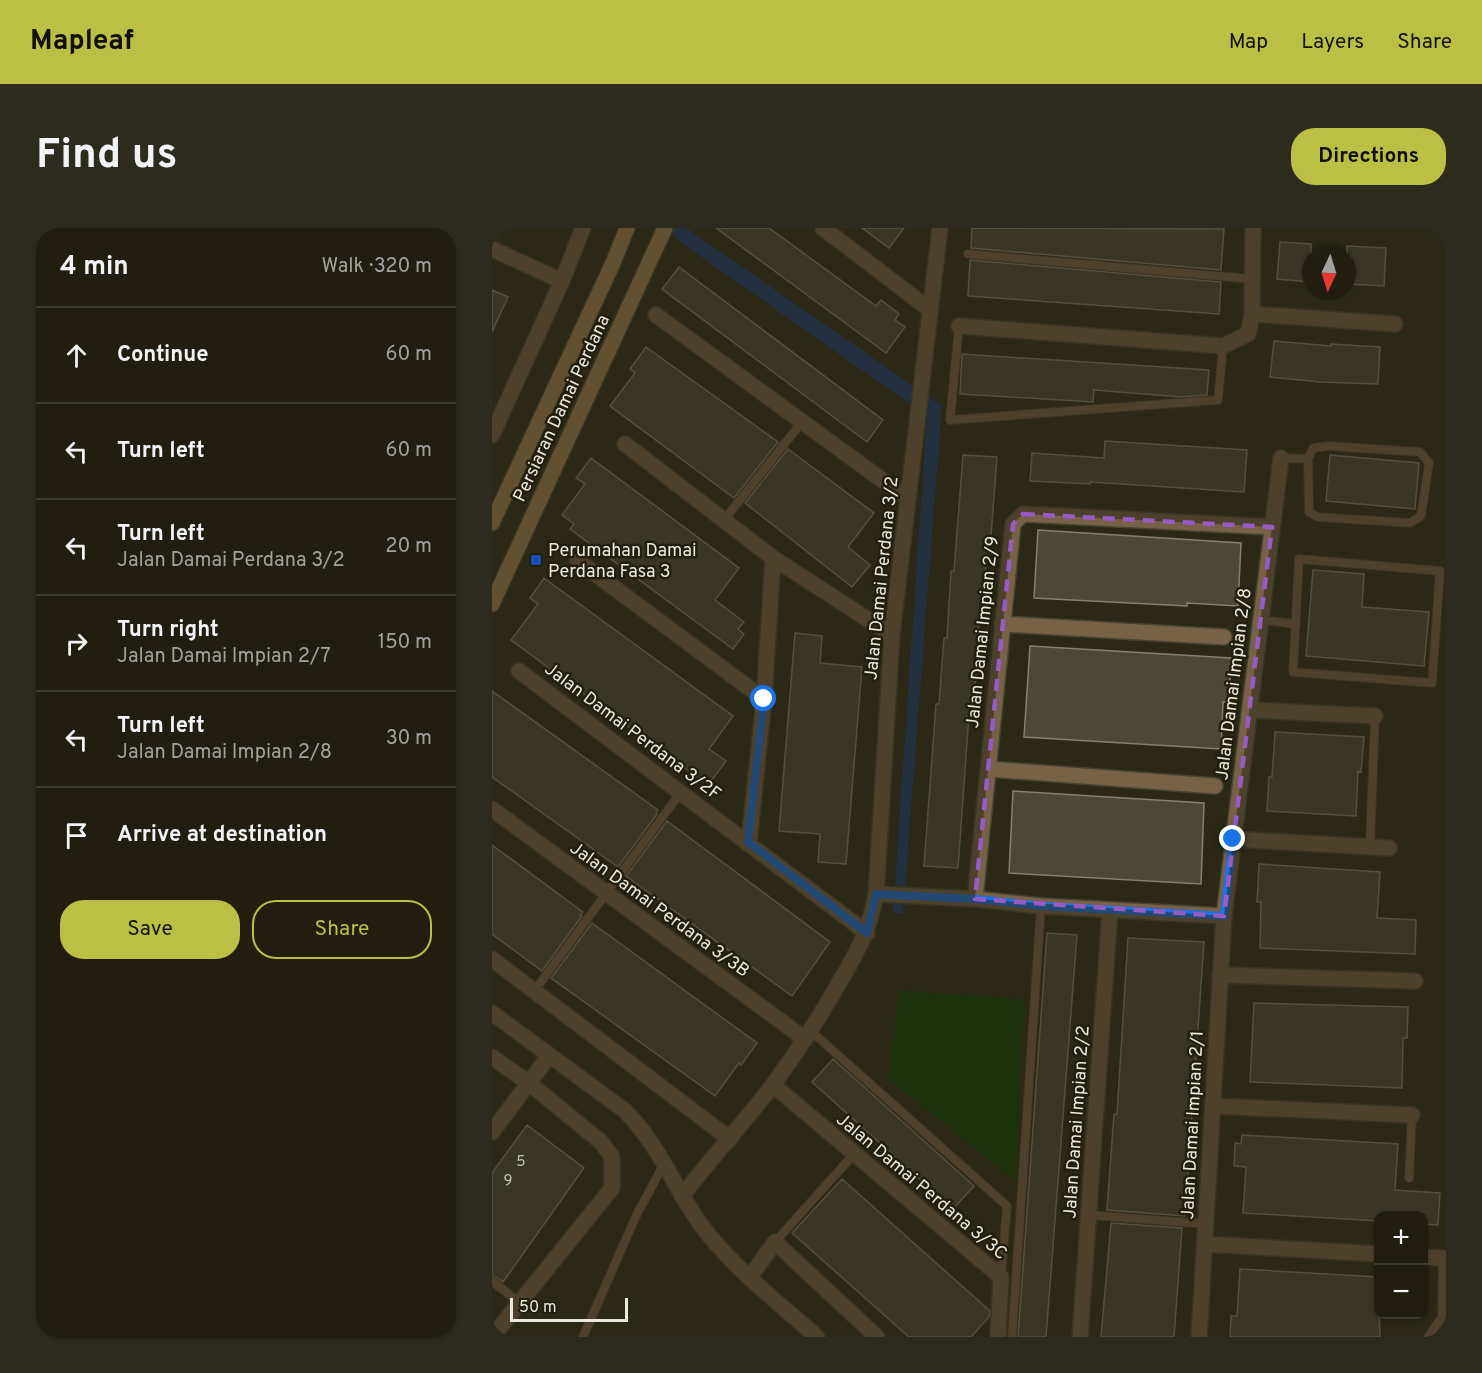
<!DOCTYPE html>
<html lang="en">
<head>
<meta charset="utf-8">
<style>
  :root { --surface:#211e10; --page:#2d2b1e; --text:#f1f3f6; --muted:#a2a29f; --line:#3e3c30; --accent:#bbc044 }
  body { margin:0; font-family:Overpass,sans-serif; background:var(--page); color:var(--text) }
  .controls { position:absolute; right:18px; bottom:18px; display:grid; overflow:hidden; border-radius:12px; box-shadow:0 2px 4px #0004 }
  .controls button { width:54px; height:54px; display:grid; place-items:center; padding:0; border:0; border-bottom:2px solid var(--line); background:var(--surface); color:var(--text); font:30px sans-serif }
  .compass { position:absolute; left:810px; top:18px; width:54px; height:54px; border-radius:50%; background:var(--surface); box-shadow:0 2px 4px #0004; rotate:184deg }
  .scale { position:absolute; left:18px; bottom:15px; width:118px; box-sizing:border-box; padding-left:6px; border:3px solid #ebe9dd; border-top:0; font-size:16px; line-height:21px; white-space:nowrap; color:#ebe9dd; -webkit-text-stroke:4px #231f0d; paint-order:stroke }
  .stop { position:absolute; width:18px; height:18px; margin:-14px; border:4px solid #1a73e8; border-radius:50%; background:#fff }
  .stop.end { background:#1a73e8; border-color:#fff; box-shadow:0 2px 6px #0008 }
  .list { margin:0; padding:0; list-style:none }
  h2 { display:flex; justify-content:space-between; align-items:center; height:78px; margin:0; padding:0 24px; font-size:26px }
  h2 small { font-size:20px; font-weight:400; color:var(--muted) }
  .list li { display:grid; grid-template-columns:39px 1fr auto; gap:18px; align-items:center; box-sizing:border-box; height:96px; padding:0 24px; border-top:2px solid var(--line) }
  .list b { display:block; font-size:22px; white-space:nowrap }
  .list p { margin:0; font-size:20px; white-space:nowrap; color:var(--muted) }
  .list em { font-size:20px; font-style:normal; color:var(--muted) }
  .actions { display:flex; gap:12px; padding:18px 24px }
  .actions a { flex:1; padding:14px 0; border:2px solid var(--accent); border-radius:24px; text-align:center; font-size:21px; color:var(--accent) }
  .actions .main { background:var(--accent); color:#111 }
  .icon { flex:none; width:33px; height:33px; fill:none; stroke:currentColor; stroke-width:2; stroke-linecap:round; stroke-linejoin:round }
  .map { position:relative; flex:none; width:954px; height:1109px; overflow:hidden; border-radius:24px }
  header { display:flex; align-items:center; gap:36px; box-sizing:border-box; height:84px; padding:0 30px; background:var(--accent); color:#111 }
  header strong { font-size:28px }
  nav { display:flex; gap:33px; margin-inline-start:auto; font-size:21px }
  .intro { display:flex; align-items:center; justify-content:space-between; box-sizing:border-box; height:144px; padding:0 36px }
  h1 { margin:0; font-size:42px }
  .button { padding:15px 27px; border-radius:24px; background:var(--accent); color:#111; font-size:21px; font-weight:700 }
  main { display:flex; gap:36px; padding:0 36px }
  aside { flex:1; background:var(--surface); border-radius:24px; box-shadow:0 2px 4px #0004 }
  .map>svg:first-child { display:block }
  .green { fill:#093f03 }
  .water { fill:#1b3a74 }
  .building { fill:#4c4835; stroke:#86816d; stroke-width:1.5 }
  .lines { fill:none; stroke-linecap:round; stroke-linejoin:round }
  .service-casing { stroke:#474332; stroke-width:10 }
  .minor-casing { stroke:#474332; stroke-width:18 }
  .secondary-casing { stroke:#474332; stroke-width:18 }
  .service { stroke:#776147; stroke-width:8 }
  .minor { stroke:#776147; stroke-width:15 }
  .secondary { stroke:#a38056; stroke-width:15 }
  .route { stroke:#1a73e8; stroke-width:8 }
  .marked { fill:none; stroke:#975bc6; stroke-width:4.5; stroke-dasharray:12 8; stroke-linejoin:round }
  .transit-dot { fill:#1a4fb4; stroke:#231f0d; stroke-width:2 }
  .labels { text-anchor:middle; stroke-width:5; stroke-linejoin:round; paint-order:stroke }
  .number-label { font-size:15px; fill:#c3c1b3 }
  .street-label { font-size:18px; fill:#ebe9dd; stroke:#231f0d }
  .poi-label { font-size:18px; fill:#ebe9dd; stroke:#231f0d; text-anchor:start }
</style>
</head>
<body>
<header>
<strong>Mapleaf</strong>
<nav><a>Map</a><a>Layers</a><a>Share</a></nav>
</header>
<div class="intro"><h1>Find us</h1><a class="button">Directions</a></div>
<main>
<aside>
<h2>4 min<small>Walk · 320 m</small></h2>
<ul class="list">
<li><svg class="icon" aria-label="ahead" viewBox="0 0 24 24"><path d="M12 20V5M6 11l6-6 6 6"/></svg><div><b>Continue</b></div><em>60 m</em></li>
<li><svg class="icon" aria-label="left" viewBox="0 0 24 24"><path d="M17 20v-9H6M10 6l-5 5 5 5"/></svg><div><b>Turn left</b></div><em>60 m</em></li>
<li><svg class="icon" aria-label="left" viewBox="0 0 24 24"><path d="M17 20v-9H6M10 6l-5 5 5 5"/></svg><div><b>Turn left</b><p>Jalan Damai Perdana 3/2</p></div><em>20 m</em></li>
<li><svg class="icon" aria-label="right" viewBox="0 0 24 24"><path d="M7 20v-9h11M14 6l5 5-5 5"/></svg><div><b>Turn right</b><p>Jalan Damai Impian 2/7</p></div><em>150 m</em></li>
<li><svg class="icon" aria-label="left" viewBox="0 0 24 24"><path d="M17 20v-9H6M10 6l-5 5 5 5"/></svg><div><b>Turn left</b><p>Jalan Damai Impian 2/8</p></div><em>30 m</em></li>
<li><svg class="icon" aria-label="arrive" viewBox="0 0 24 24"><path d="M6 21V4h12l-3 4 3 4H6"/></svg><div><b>Arrive at destination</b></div></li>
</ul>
<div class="actions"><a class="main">Save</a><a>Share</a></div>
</aside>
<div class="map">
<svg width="954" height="1109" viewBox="0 0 954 1109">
  <rect width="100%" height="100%" fill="#2c2816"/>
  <!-- green -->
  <path class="green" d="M 407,762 L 532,772 L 523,953 L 397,851 Z"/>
  <!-- water -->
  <path class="water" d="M 177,0 L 194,0 L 450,178 L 411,685 L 401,685 L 435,188 L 184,11 Z"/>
  <!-- building -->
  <path class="building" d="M 224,0 L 277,0 L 384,78 L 389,72 L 407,86 L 403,92 L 413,99 L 394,125 Z
    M 370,0 L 412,0 L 397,20 Z
    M 480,0 L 732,1 L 729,42 L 479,20 Z
    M 788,14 L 819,16 L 819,54 L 785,51 Z
    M 855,18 L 894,20 L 892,58 L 855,56 Z
    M 478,32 L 729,54 L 727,86 L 476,68 Z
    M 187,39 L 391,192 L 375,214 L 170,61 Z
    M 0,62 L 16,69 L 0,104 Z
    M 782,113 L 839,118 L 839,116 L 888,119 L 886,156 L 828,154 L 778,149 Z
    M 154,119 L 286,214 L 242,270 L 118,178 L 143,145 L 138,141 Z
    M 470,126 L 717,142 L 715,167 L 690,169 L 602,162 L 601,174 L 468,166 Z
    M 613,213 L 755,222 L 752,264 L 598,254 L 598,256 L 538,253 L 540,225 L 612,230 Z
    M 296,221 L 382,285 L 356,319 L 378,337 L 360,359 L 253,275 Z
    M 471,227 L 505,229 L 497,334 L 494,334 L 490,392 L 487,392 L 483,459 L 479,459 L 466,640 L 432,638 L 444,476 L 447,476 L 452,410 L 455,410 L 459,343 L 462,343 Z
    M 838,227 L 927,235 L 923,281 L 834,273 Z
    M 99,230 L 247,340 L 223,372 L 252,394 L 246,401 L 252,406 L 241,421 L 78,301 L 82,296 L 70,287 L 93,256 L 84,250 Z
    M 546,302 L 749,315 L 746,378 L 695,375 L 695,378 L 542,370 Z
    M 821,342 L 872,346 L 870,379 L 937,384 L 932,438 L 814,428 Z
    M 52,350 L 241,488 L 217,521 L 234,533 L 216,557 L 19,412 L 46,376 L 38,370 Z
    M 303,405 L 330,408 L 328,435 L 370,439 L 354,636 L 326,634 L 328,606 L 287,603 Z
    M 538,418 L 739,430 L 737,474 L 731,474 L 729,521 L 532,509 Z
    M 0,463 L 166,582 L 164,585 L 165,586 L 126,639 L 0,549 Z
    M 783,504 L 872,509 L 869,544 L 866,543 L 864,588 L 775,583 L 777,549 L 780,549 Z
    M 521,563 L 712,575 L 709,656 L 517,645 Z
    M 175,593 L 338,714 L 300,768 L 134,648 Z
    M 0,617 L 91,684 L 88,687 L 90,688 L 50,743 L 0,706 Z
    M 767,636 L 888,644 L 885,690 L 924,692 L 923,726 L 768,720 L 769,674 L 765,674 Z
    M 100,695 L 265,815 L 249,837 L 247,835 L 223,868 L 59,750 Z
    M 555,705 L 585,707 L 554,1109 L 526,1109 Z
    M 636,710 L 712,714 L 693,988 L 615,982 L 622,886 L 625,886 Z
    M 762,775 L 916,779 L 915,810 L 911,810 L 910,860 L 758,854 Z
    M 341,831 L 482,958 L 461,981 L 320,854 Z
    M 35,897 L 92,940 L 11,1054 L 0,1047 L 0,945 Z
    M 750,907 L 906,916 L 903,962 L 948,965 L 946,997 L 932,996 L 932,987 L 886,987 L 886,993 L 751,985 L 754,939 L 742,938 L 743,915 L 749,916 Z
    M 350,951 L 498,1083 L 497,1089 L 479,1109 L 417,1109 L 300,1005 Z
    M 619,995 L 690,1000 L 682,1109 L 609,1109 Z
    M 748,1041 L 886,1049 L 888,1109 L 738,1109 L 739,1088 L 745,1088 Z"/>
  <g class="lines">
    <!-- service casing -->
    <g class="service-casing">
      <path id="service" d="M 476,26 L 760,51
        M 467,98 L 458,192 L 726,172 L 731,118
        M 789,230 L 816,231 L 817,284 L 826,289 L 918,295 L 929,288 L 937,235 L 928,224 L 836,218 L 821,220 L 816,231
        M 232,292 L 310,194
        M 807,331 L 948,343 L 940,455 L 801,444 Z
        M 769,392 L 804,396
        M 878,619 L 883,488
        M 43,762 L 189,564
        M 319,803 L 515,978 L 509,1049
        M 917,950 L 920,887
        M 597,987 L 714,996
        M 283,1014 L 362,926
        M 0,1053 L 28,1075
        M 91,1109 L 144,988 L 172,936
        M 520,1109 L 549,678
        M 936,1109 L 950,1089 L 951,1030"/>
    </g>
    <!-- minor casing -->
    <g class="minor-casing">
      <path id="minor" d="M 331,0 L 437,81
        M 0,21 L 70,53
        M 760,86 L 903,96
        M 164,87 L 416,271
        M 467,98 L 731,118 L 756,106 L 760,86 L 761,0
        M 0,207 L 70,53 L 91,0
        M 133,216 L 281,330 L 400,407
        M 86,333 L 272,471
        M 510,396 L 732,409
        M 27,443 L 375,705
        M 758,482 L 883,488
        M 497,541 L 723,558
        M 0,581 L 313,811
        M 741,611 L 897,620
        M 257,614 L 272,471 L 281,330
        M 384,666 L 483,671 L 549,678 L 732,688
        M 483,671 L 521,296 L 531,286 L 780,299
        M 0,731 L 238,911
        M 728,747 L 923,753
        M 0,785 L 132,882 C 166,915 182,959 209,997 C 241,1040 286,1074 325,1109
        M 0,829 L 37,855 L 109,914 L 120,929 L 120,960 L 0,1109
        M 281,857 L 509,1049 L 506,1109
        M 721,878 L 920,887
        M 0,904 L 57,828
        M 190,968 C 219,930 251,896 280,858 C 303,827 324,795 343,762 C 363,728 377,705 384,666 L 400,407 L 448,0
        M 713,1016 L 886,1026
        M 932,1029 L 951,1030
        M 258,1049 L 283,1014 L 385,1109
        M 588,1109 L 618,682
        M 707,1109 L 732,688 L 789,230"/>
    </g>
    <!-- secondary casing -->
    <g class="secondary-casing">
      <path id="secondary" d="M 0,295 L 121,35 L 135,0
        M 0,376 L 173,0"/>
    </g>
    <!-- service -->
    <use href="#service" class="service"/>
    <!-- minor -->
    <use href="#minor" class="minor"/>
    <!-- secondary -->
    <use href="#secondary" class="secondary"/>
  </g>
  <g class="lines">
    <!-- route -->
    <path class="route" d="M 272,471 L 256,614 L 375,705 L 384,666 L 483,671 L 549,678 L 732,688 L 741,611"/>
  </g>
  <!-- marked area -->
  <path d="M0 0H954V1109H0ZM 531,286 L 780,299 L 732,688 L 483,671 L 521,296 Z" fill="#2c2816" fill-opacity=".55" fill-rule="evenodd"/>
  <path class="marked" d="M 531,286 L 780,299 L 732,688 L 483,671 L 521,296 Z"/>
  <!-- markers -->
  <rect class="transit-dot" x="38" y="326" width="12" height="12" rx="3"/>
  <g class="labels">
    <!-- number labels -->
    <g class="number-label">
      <text x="29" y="938">5</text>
      <text x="16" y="957">9</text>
    </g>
    <!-- street labels -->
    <g class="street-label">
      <text transform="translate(69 180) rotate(-65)" y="6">Persiaran Damai Perdana</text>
      <text transform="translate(389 350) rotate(-84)" y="6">Jalan Damai Perdana 3/2</text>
      <text transform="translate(490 404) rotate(-84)" y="6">Jalan Damai Impian 2/9</text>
      <text transform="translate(741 456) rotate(-83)" y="6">Jalan Damai Impian 2/8</text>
      <text transform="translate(141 503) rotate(37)" y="6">Jalan Damai Perdana 3/2F</text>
      <text transform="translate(168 681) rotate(36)" y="6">Jalan Damai Perdana 3/3B</text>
      <text transform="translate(584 894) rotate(-86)" y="6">Jalan Damai Impian 2/2</text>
      <text transform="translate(700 897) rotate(-87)" y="6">Jalan Damai Impian 2/1</text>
      <text transform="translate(430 958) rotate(40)" y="6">Jalan Damai Perdana 3/3C</text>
    </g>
    <!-- poi labels -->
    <g class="poi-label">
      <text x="56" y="328">Perumahan Damai<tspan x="56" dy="21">Perdana Fasa 3</tspan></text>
    </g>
  </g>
</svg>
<div class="controls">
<button>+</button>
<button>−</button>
</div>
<svg class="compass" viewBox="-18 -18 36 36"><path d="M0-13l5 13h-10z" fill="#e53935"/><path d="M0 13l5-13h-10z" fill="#a2a29f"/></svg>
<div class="scale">50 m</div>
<div class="stop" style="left:272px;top:471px"></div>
<div class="stop end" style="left:741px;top:611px"></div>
</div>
</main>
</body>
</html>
